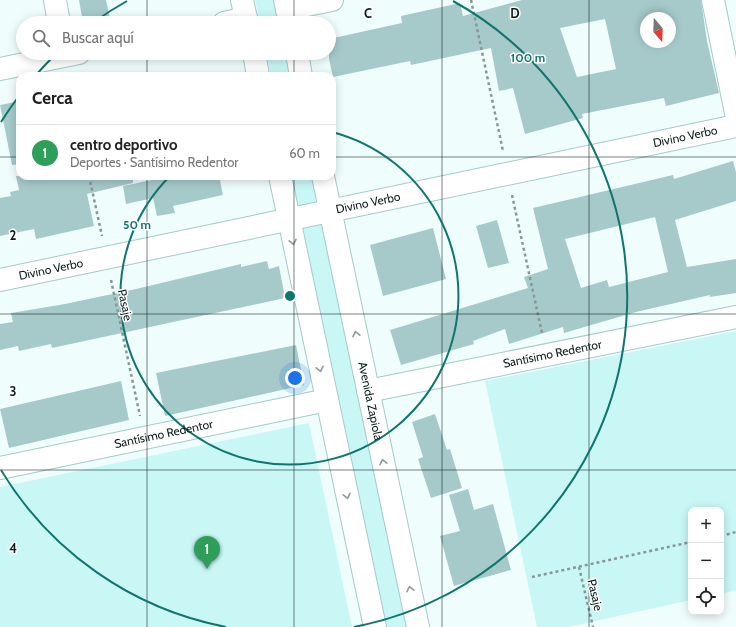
<!DOCTYPE html>
<html lang="es">
<head>
<meta charset="utf-8">
<style>
  :root { --surface:#fff; --page:#f2f2f2; --text:#222; --muted:#767676; --line:#e0e0e0; --accent:#9d42ac }
  body { margin:0; font-family:Cabin,sans-serif; background:var(--page); color:var(--text) }
  .controls { position:absolute; right:12px; bottom:12px; display:grid; overflow:hidden; border-radius:8px; box-shadow:0 2px 10px #0003 }
  .controls button { width:36px; height:36px; display:grid; place-items:center; padding:0; border:0; border-bottom:1px solid var(--line); background:var(--surface); color:var(--text); font:20px sans-serif }
  .compass { position:absolute; left:640px; top:12px; width:36px; height:36px; border-radius:50%; background:var(--surface); box-shadow:0 2px 10px #0003; rotate:161deg }
  .you { position:absolute; left:295px; top:378px; width:14px; height:14px; margin:-10px; border:3px solid #fff; border-radius:50%; background:#1a73e8; box-shadow:0 0 0 6px #1a73e833 }
  .badge { display:grid; place-items:center; width:26px; height:26px; border-radius:50%; background:var(--accent); color:#fff; font-size:13px; font-weight:700 }
  .pin { position:absolute; translate:-50% -33px; filter:drop-shadow(0 1px 2px #0008) }
  .pin::after { content:''; position:absolute; top:21px; width:14px; height:12px; background:inherit; clip-path:polygon(0 0,100% 0,50% 100%) }
  .list { margin:0; padding:0; list-style:none }
  h2 { display:flex; justify-content:space-between; align-items:center; height:52px; margin:0; padding:0 16px; font-size:17px }
  h2 small { font-size:13px; font-weight:400; color:var(--muted) }
  .list li { display:grid; grid-template-columns:26px 1fr auto; gap:12px; align-items:center; box-sizing:border-box; height:56px; padding:0 16px; border-top:1px solid var(--line) }
  .list b { display:block; font-size:15px; white-space:nowrap }
  .list p { margin:0; font-size:13px; white-space:nowrap; color:var(--muted) }
  .list em { font-size:13px; font-style:normal; color:var(--muted) }
  .icon { flex:none; width:22px; height:22px; fill:none; stroke:currentColor; stroke-width:2; stroke-linecap:round; stroke-linejoin:round }
  .map { position:relative; flex:none; width:736px; height:627px; overflow:hidden }
  .search { position:absolute; background:var(--surface); box-shadow:0 2px 10px #0003; left:16px; top:16px; width:320px; height:44px; display:flex; align-items:center; gap:10px; box-sizing:border-box; padding:0 14px; border-radius:22px; color:var(--muted); font-size:15px }
  .panel { position:absolute; background:var(--surface); box-shadow:0 2px 10px #0003; left:16px; top:72px; width:320px; height:108px; border-radius:12px }
  .map>svg:first-child { display:block }
  .green { fill:#c9f7f6 }
  .building { fill:#a6caca; fill-rule:evenodd }
  .lines { fill:none; stroke-linecap:round; stroke-linejoin:round }
  .minor-casing { stroke:#a5c9c9; stroke-width:24 }
  .secondary-casing { stroke:#a5c9c9; stroke-width:24 }
  .path { stroke:#889696; stroke-width:2.5; stroke-dasharray:3 3; stroke-linecap:butt }
  .minor { stroke:#fff; stroke-width:22 }
  .secondary { stroke:#fff; stroke-width:22 }
  .oneway { stroke:#939999 }
  .grid { fill:none; stroke:#0e1c1c; stroke-width:1; stroke-opacity:0.55 }
  .ring { fill:none; stroke:#0f766e; stroke-width:2 }
  .labels { text-anchor:middle; stroke-width:3; stroke-linejoin:round; paint-order:stroke }
  .street-label { font-size:12px; fill:#0e1c1c; stroke:#fff }
  .grid-label { font-size:13px; text-anchor:middle; font-weight:bold; fill:#0e1c1c; stroke:#fff; stroke-width:3; stroke-linejoin:round; paint-order:stroke }
  .centre { fill:#0f766e; stroke:#fff; stroke-width:2 }
  .ring-label { font-size:12px; text-anchor:middle; font-weight:bold; fill:#0f766e; stroke:#fff; stroke-width:3; stroke-linejoin:round; paint-order:stroke }
</style>
</head>
<body>
<div class="map">
<svg width="736" height="627" viewBox="0 0 736 627">
  <rect width="100%" height="100%" fill="#effefd"/>
  <!-- green -->
  <path class="green" d="M 255,0 L 276,0 L 280,23 L 260,23 Z
    M 266,53 L 287,53 L 291,76 L 271,76 Z
    M 292,176 L 312,176 L 407,627 L 387,627 Z
    M 736,331 L 736,590 L 721,594 L 721,510 L 691,510 L 691,600 L 568,627 L 537,627 L 485,381 Z
    M 309,423 L 352,627 L 0,627 L 0,487 Z"/>
  <!-- building -->
  <path class="building" d="M 79,0 L 106,0 L 111,23 L 83,23 Z
    M 522,0 L 701,0 L 707,41 L 719,93 L 666,106 L 664,98 L 582,114 L 583,118 L 525,134 L 513,88 L 499,91 L 491,48 L 411,65 L 410,61 L 333,77 L 329,59 L 329,39 L 402,23 L 401,16 L 460,3 L 463,16 ZM 646,18 L 670,18 L 670,42 L 646,42 ZM 605,19 L 616,69 L 577,77 L 560,28 Z
    M 20,101 L 20,164 L 12,165 L 0,105 Z
    M 733,161 L 736,172 L 736,201 L 675,220 L 687,267 L 736,259 L 736,293 L 710,297 L 710,295 L 636,312 L 564,333 L 563,327 L 509,344 L 505,329 L 473,341 L 474,344 L 401,365 L 390,330 L 528,288 L 524,277 L 548,269 L 533,208 L 673,175 L 674,179 ZM 655,217 L 668,272 L 609,287 L 607,280 L 581,288 L 565,239 Z
    M 16,176 L 133,176 L 133,183 L 87,194 L 94,226 L 36,239 L 34,229 L 0,236 L 0,198 L 11,196 L 10,192 L 19,190 Z
    M 171,176 L 219,176 L 223,195 L 173,206 L 175,213 L 157,216 L 153,198 L 126,204 L 123,186 Z
    M 497,220 L 509,263 L 488,268 L 476,226 Z
    M 433,228 L 446,279 L 383,296 L 370,245 Z
    M 267,261 L 269,269 L 279,266 L 285,298 L 52,348 L 51,344 L 19,351 L 18,346 L 0,350 L 0,324 L 13,322 L 11,313 L 65,304 L 136,289 L 241,264 L 241,267 Z
    M 296,345 L 304,385 L 165,416 L 156,373 Z
    M 121,381 L 129,420 L 9,448 L 0,409 Z
    M 435,414 L 447,450 L 450,449 L 462,488 L 431,498 L 418,459 L 423,457 L 412,422 Z
    M 468,489 L 474,510 L 493,504 L 511,570 L 454,586 L 440,536 L 460,531 L 449,495 Z"/>
  <g class="lines">
    <!-- minor casing -->
    <g class="minor-casing">
      <g id="minor">
        <path d="M 55,0 L 59,23"/>
        <path d="M 713,0 L 736,113"/>
        <path d="M 287,9 L 332,0"/>
        <path d="M 224,23 L 246,18"/>
        <path d="M 0,69 L 79,53"/>
        <path id="s1" d="M 0,280 L 736,126"/>
        <path id="s2" d="M 368,391 L 736,317"/>
        <path id="s3" d="M 0,468 L 327,400"/>
      </g>
    </g>
    <!-- secondary casing -->
    <g class="secondary-casing">
      <g id="secondary">
        <path d="M 242,0 L 247,23"/>
        <path d="M 285,0 L 290,23"/>
        <path d="M 254,53 L 258,76"/>
        <path d="M 297,53 L 301,76"/>
        <path d="M 280,176 L 375,627"/>
        <path id="s4" d="M 323,176 L 418,627"/>
      </g>
    </g>
    <!-- path -->
    <path class="path" d="M 471,0 L 503,151
      M 89,176 L 102,236
      M 512,195 L 542,333
      M 111,280 L 140,416
      M 721,536 L 736,532
      M 579,567 L 593,627
      M 532,577 L 691,542"/>
    <!-- minor -->
    <use href="#minor" class="minor"/>
    <!-- secondary -->
    <use href="#secondary" class="secondary"/>
  </g>
  <!-- one-way arrows -->
  <defs><path id="oneway-chevron" d="M-2-3.5L2.5 0L-2 3.5" fill="none" stroke-width="1.6" stroke-linecap="round" stroke-linejoin="round"/></defs>
  <g class="oneway">
    <use href="#oneway-chevron" transform="translate(293 242) rotate(78)"/>
    <use href="#oneway-chevron" transform="translate(356 334) rotate(-102)"/>
    <use href="#oneway-chevron" transform="translate(320 369) rotate(78)"/>
    <use href="#oneway-chevron" transform="translate(383 462) rotate(-102)"/>
    <use href="#oneway-chevron" transform="translate(347 496) rotate(78)"/>
    <use href="#oneway-chevron" transform="translate(410 589) rotate(-102)"/>
  </g>
  <!-- grid -->
  <path class="grid" d="M 147,0 L 147,23M 294,0 L 294,23M 442,0 L 442,627M 589,0 L 589,627M 147,53 L 147,76M 294,53 L 294,76M 0,157 L 20,157M 332,157 L 736,157M 147,176 L 147,627M 294,176 L 294,627M 0,314 L 736,314M 0,470 L 736,470"/>
  <!-- distance rings -->
  <g class="ring">
    <path d="M332 132A169 169 0 1 1 170 176"/>
    <path d="M226 627A337 337 0 0 1 1 470M1 122A337 337 0 0 1 19 96M36 75A337 337 0 0 1 56 54M94 22A337 337 0 0 1 127 1M453 1A337 337 0 0 1 354 627"/>
  </g>
  <g class="labels">
    <!-- street labels -->
    <g class="street-label">
      <text dy="4" stroke="none"><textPath href="#s1" startOffset="700">Divino Verbo</textPath></text>
      <text dy="4" stroke="none"><textPath href="#s1" startOffset="376">Divino Verbo</textPath></text>
      <text dy="4" stroke="none"><textPath href="#s1" startOffset="52">Divino Verbo</textPath></text>
      <text transform="translate(125 305) rotate(78)" y="4">Pasaje</text>
      <text dy="4" stroke="none"><textPath href="#s2" startOffset="188">Santísimo Redentor</textPath></text>
      <text dy="4" stroke="none"><textPath href="#s4" startOffset="230">Avenida Zapiola</textPath></text>
      <text dy="4" stroke="none"><textPath href="#s3" startOffset="167">Santísimo Redentor</textPath></text>
      <text transform="translate(595 595) rotate(77)" y="4">Pasaje</text>
    </g>
  </g>
  <g class="grid-label">
    <text x="368" y="18">C</text>
    <text x="515" y="18">D</text>
    <text x="13" y="240">2</text>
    <text x="13" y="396">3</text>
    <text x="13" y="553">4</text>
  </g>
  <circle cx="290" cy="296" r="6" class="centre"/>
  <g class="ring-label">
    <text x="528" y="62">100 m</text>
    <text x="137" y="229">50 m</text>
  </g>
</svg>
<div class="controls">
<button>+</button>
<button>−</button>
<button><svg class="icon" aria-label="locate" viewBox="0 0 24 24"><circle cx="12" cy="12" r="6"/><path d="M12 2v4M12 18v4M2 12h4M18 12h4"/></svg></button>
</div>
<svg class="compass" viewBox="-18 -18 36 36"><path d="M0-13l5 13h-10z" fill="#e53935"/><path d="M0 13l5-13h-10z" fill="#767676"/></svg>
<div class="you"></div>
<div class="pin badge" style="left:207px;top:569px;background:#2e9e5b">1</div>
<div class="search"><svg class="icon" aria-label="search" viewBox="0 0 24 24"><circle cx="10" cy="10" r="6"/><path d="M15 15l6 6"/></svg>Buscar aquí</div>
<section class="panel">
<h2>Cerca<small></small></h2>
<ul class="list">
<li><span class="badge" style="background:#2e9e5b">1</span><div><b>centro deportivo</b><p>Deportes · Santísimo Redentor</p></div><em>60 m</em></li>
</ul>
</section>
</div>
</body>
</html>
